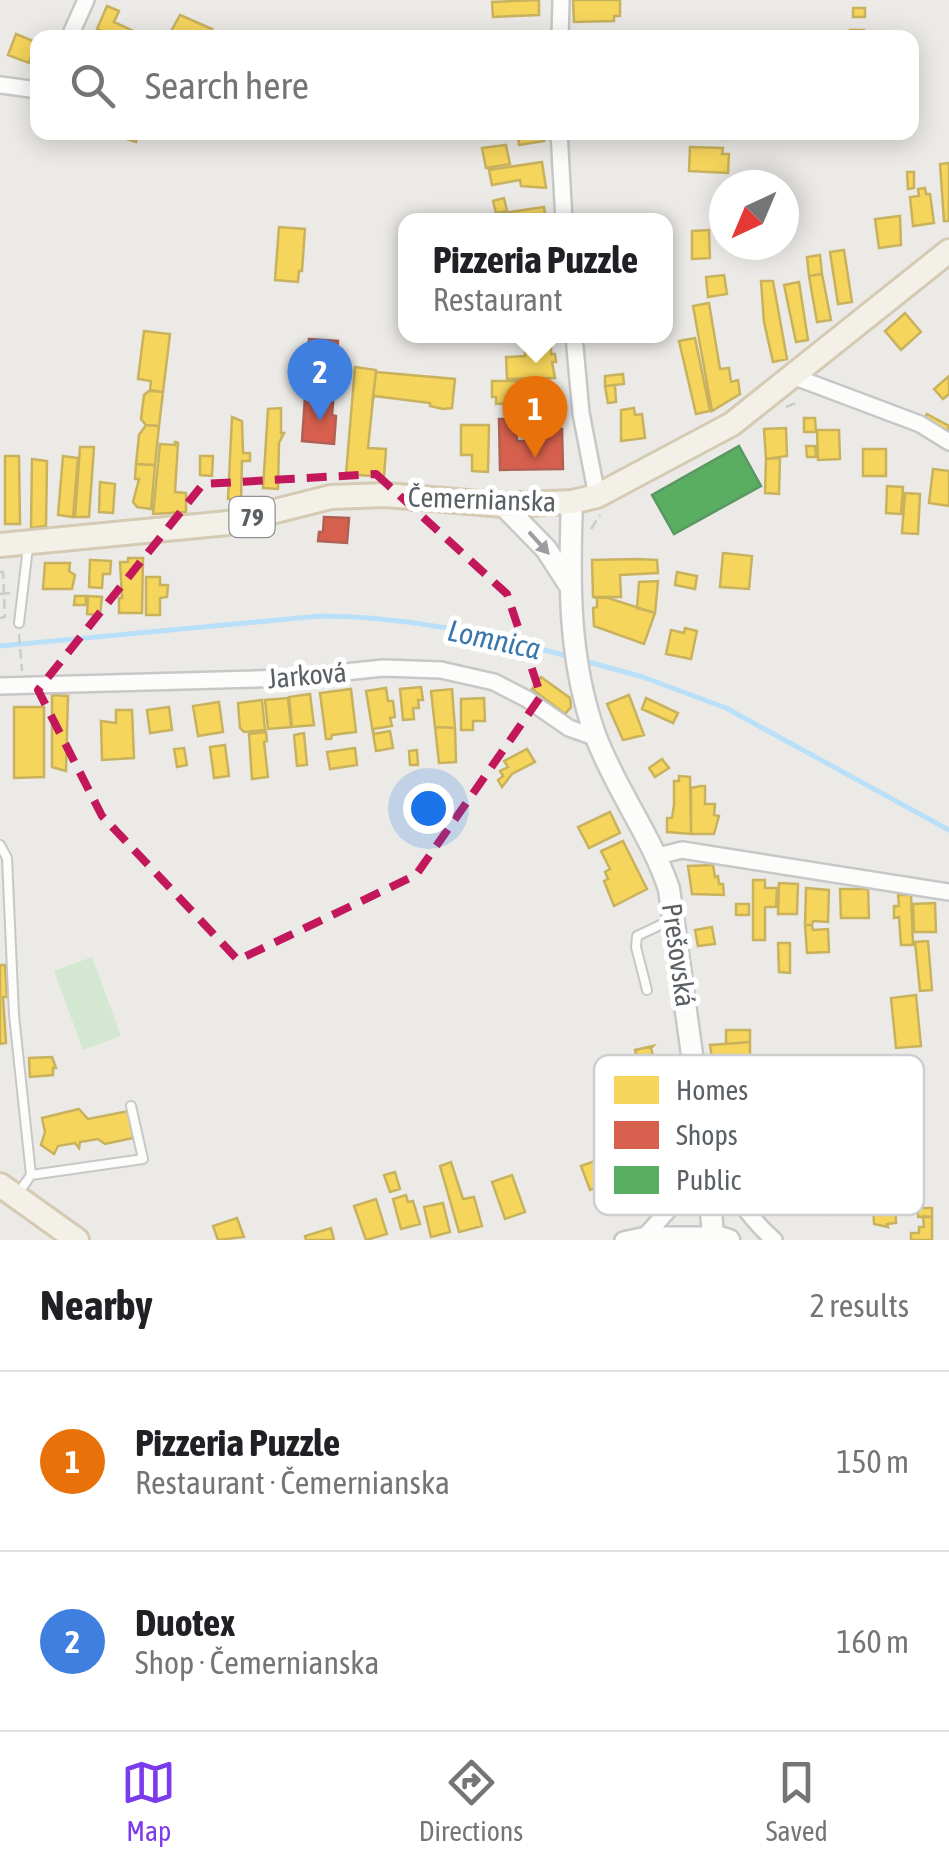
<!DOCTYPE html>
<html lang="en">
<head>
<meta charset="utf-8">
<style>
  :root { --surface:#fff; --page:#f2f2f2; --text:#202124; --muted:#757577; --line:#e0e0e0; --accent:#7c3aed }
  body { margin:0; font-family:"Asap Condensed",sans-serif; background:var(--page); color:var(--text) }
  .compass { position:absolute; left:709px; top:170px; width:90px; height:90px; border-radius:50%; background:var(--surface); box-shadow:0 5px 25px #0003; rotate:224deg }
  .you { position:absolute; left:428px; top:808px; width:35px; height:35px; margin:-25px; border:8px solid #fff; border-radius:50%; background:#1a73e8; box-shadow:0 0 0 15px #1a73e833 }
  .badge { display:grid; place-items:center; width:65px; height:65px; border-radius:50%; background:var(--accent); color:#fff; font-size:32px; font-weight:700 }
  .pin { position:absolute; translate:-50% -82px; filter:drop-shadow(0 2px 5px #0008) }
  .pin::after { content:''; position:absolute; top:52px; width:35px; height:30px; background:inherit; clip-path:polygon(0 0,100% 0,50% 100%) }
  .popup { position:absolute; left:398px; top:213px; width:275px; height:130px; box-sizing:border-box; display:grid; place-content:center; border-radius:20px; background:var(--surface); filter:drop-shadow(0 2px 8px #0005); font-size:32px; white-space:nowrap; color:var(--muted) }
  .popup b { font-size:38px; color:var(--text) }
  .popup::after { content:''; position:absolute; left:50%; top:100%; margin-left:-20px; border:20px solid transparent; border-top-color:var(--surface) }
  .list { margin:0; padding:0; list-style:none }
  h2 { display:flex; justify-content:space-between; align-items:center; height:130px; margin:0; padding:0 40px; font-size:42px }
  h2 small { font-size:32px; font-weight:400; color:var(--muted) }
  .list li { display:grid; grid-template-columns:65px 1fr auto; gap:30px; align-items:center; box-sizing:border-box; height:180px; padding:0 40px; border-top:2px solid var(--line) }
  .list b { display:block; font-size:38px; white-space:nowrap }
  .list p { margin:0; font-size:32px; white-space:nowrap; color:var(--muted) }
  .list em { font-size:32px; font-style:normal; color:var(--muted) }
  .icon { flex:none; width:55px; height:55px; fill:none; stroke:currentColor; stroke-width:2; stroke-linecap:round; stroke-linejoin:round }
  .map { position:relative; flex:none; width:949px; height:1240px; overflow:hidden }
  .search { position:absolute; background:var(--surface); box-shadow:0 5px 25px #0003; left:30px; right:30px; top:30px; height:110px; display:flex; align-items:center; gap:25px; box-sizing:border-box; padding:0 35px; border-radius:20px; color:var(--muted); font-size:38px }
  .sheet { height:490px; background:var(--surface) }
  nav { display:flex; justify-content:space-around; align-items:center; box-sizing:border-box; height:140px; border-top:2px solid var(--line); background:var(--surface); font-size:28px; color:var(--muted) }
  nav a { display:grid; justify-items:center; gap:5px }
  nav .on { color:var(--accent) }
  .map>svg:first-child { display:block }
  .green { fill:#d4e8d1 }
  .homes { fill:#f6d55c; stroke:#c8b25e; stroke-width:2.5 }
  .shops { fill:#d6604d; stroke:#b16054; stroke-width:2.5 }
  .public { fill:#5aae61; stroke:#5a9762; stroke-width:2.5 }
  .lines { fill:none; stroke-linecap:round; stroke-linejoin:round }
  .stream { stroke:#b9e0f8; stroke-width:5 }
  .service-casing { stroke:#c7c7c7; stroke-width:12 }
  .minor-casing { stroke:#c7c7c7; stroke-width:20 }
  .secondary-casing { stroke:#c8c8c8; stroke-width:25 }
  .primary-casing { stroke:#d5cab3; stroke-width:28 }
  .path { stroke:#c8cdc9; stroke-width:2.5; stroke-dasharray:10 5; stroke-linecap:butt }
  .service { stroke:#fcfcfb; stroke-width:8 }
  .minor { stroke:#fcfcfb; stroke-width:15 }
  .secondary { stroke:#fcfcfb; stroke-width:20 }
  .primary { stroke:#f3f0e7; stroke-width:22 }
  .oneway { fill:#9b9ea0 }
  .marked { fill:none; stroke:#c2185b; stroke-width:8; stroke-dasharray:20 12; stroke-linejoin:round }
  .labels { text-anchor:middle; stroke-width:10; stroke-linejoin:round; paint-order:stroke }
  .shield { fill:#fff; stroke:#8c9092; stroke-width:2.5 }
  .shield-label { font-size:25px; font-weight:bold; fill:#5b6064 }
  .street-label { font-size:28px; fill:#5b6064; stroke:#fff }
  .water-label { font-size:30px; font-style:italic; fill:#3a77ac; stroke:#fff }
  .key { fill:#fff; stroke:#cecfd0; stroke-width:2.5 }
  .key-label { font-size:28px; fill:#5b6064 }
</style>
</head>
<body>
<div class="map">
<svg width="949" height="1240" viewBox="0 0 949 1240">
  <rect width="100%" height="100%" fill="#eceae6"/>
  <!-- green -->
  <path class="green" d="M 92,957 L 121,1036 L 83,1050 L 54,971 Z"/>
  <!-- homes -->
  <path class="homes" d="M 539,0 L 539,15 L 493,17 L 492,2 Z
    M 573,0 L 620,0 L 620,16 L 614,16 L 614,21 L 574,22 Z
    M 107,6 L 119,11 L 114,22 L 148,38 L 117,38 L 97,29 Z
    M 853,8 L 865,8 L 865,17 L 853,17 Z
    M 180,15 L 212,29 L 208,38 L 168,37 Z
    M 850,30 L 864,30 L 864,38 L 850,38 Z
    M 16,34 L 38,43 L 37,54 L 33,52 L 29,63 L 8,55 Z
    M 118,132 L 139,132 L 136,142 L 117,136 Z
    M 485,132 L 543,132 L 544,141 L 519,145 L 518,133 L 486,139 Z
    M 691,132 L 729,132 L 728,139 L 691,138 Z
    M 506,145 L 510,164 L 486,168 L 482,148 Z
    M 690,147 L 723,148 L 722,154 L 729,154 L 728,173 L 689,171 Z
    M 542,162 L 546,188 L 521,186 L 520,180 L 492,185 L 489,170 Z
    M 949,163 L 949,221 L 944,221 L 940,164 Z
    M 907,172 L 914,172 L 914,188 L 908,189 Z
    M 925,188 L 926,194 L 930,194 L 934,223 L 913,226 L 910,197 L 919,196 L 918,189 Z
    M 504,198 L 507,211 L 496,213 L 493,201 Z
    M 544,207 L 546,220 L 477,220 L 476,217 Z
    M 900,216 L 901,245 L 879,248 L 875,219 Z
    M 279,227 L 305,229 L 302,271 L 299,271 L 298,282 L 275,280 Z
    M 709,230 L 710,258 L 692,259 L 692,231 Z
    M 844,250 L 852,302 L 838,304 L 830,252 Z
    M 820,255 L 822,274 L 809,276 L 807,257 Z
    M 822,274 L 831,320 L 817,322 L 809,276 Z
    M 724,275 L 727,294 L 708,297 L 706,277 Z
    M 761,281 L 773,281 L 787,359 L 773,362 L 764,322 Z
    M 799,282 L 808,340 L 796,342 L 784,285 Z
    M 709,303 L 720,369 L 729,368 L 731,382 L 738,380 L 740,394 L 712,411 L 693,306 Z
    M 905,313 L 921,332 L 901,350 L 885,331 Z
    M 144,331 L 170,334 L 163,392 L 150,391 L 151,381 L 138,379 Z
    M 695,338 L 710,411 L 696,414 L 679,341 Z
    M 551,346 L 551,354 L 555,354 L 556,362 L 552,362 L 555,378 L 507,379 L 506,357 L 525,356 L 525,347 Z
    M 355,367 L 376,370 L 368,448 L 386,449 L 384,477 L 346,474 Z
    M 376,372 L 455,379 L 452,408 L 443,409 L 430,406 L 430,403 L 374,396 L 372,405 Z
    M 623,374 L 624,384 L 605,386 L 605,376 Z
    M 949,376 L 949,394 L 943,399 L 934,389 Z
    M 492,381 L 522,381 L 523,403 L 496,404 L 496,397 L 492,397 Z
    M 615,385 L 616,402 L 608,403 L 605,386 Z
    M 150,390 L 163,392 L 159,426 L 146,425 L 141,419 L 144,395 Z
    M 281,408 L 281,433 L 284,433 L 279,443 L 278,489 L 263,488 L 268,409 Z
    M 634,408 L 635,415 L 642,414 L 645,438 L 621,441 L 621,410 Z
    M 927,414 L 949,426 L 946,434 L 923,421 Z
    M 232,417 L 242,421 L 243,453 L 250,453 L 250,461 L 242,461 L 241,500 L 228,499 Z
    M 804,418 L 815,418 L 816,432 L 804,432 Z
    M 146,425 L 159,426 L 155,465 L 136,464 L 139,435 Z
    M 461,425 L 489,425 L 488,472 L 472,471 L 472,455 L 461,455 Z
    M 786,428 L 787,456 L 766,459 L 764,429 Z
    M 817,430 L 839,430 L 840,459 L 818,460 Z
    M 175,442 L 178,443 L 175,492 L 186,493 L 186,512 L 153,514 L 160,444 L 175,445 Z
    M 806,446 L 815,446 L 816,457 L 807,457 Z
    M 80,447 L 94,447 L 89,517 L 75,517 Z
    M 863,449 L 886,449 L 886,476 L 863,476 Z
    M 5,456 L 19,456 L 20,524 L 5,524 Z
    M 63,456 L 78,458 L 73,517 L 58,515 Z
    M 200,456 L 213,456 L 212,476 L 200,475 Z
    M 780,458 L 779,494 L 765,493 L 766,459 Z
    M 32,459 L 47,461 L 46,526 L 31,528 Z
    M 136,464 L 155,465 L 151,509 L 137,507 L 133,502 L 139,479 L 135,479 Z
    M 933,469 L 949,471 L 949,506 L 929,503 Z
    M 100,482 L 115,484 L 113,513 L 99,512 Z
    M 887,486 L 903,487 L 901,514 L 886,513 Z
    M 905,493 L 920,494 L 918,534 L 902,533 Z
    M 723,553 L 752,556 L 749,589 L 720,587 Z
    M 128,558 L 143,558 L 142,613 L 119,613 L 119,598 L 122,598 L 120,562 L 128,562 Z
    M 635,559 L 657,560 L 658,573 L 620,575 L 621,597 L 593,597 L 592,560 Z
    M 90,560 L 111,561 L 110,574 L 103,574 L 102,588 L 89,587 Z
    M 45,563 L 70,563 L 69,571 L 75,575 L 72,589 L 43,589 Z
    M 677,572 L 697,576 L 695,589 L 675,585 Z
    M 146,577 L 160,577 L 160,585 L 168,585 L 167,597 L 160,598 L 160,615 L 146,615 Z
    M 658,581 L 655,613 L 637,608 L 639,582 Z
    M 75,596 L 86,596 L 86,605 L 74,605 Z
    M 88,596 L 102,597 L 100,615 L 87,614 Z
    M 593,597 L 608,598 L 655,613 L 644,644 L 594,626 L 593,608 L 597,607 L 597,598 Z
    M 685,628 L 697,631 L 691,659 L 666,654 L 671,630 L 684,633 Z
    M 541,677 L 570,698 L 571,707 L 565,714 L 532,689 Z
    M 421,687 L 423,700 L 418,700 L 419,708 L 413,708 L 414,719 L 403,720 L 400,689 Z
    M 386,688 L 388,701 L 393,701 L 395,717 L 390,718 L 392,726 L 373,729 L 374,734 L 390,731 L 393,748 L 376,751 L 366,691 Z
    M 351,689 L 356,732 L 332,735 L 331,739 L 326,739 L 320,693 Z
    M 452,689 L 455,728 L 435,727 L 431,691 Z
    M 310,694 L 314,725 L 292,727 L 289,697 Z
    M 52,695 L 68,696 L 66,771 L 52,767 Z
    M 629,695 L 644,735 L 623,740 L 607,704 Z
    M 288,698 L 291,727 L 268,729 L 265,700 Z
    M 484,698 L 485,721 L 473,721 L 473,730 L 461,730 L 461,699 Z
    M 646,698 L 678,713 L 673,723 L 642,709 Z
    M 262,700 L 265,730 L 244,732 L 240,728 L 238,703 Z
    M 219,702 L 223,732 L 198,736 L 193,706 Z
    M 14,707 L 44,707 L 44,777 L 14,778 Z
    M 169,707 L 172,730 L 150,733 L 147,710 Z
    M 116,710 L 132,710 L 134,758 L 102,760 L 101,721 L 116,723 Z
    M 435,727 L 455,728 L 456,762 L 439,763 Z
    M 266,732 L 267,741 L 264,742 L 268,777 L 252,779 L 249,734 Z
    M 304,733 L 307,765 L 297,766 L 294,735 Z
    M 225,745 L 229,776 L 214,778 L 210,747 Z
    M 184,748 L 187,765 L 177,767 L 174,749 Z
    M 355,748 L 357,765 L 330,769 L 327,752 Z
    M 527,749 L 535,762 L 512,774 L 502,787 L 498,780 L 503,776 L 500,771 L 508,767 L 504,761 Z
    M 417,750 L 418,765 L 410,765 L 409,751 Z
    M 662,759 L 669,768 L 655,777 L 649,768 Z
    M 679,776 L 690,777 L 691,834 L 667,832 L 667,818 L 672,818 L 674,805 L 674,781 L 679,781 Z
    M 701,786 L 705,786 L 705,804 L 715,804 L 714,815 L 719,816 L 714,834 L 691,834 L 691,788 Z
    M 610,812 L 620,833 L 589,848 L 578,827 Z
    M 623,841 L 647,889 L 614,906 L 604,881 L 608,879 L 605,872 L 610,869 L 601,851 Z
    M 713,865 L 715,877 L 718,876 L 719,884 L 723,884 L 724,895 L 692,894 L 688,866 Z
    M 753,880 L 765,880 L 765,888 L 777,888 L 776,907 L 765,907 L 765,940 L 753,940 Z
    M 779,883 L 798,884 L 797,914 L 778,914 Z
    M 806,888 L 829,890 L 828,922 L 813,921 L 812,925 L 805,925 Z
    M 840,889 L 868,889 L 869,918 L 841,918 Z
    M 898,895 L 911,895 L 913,945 L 901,945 L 899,917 L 894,918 L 894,906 L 899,906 Z
    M 935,903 L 936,932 L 914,932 L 913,904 Z
    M 736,904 L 749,904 L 749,915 L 736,915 Z
    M 805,925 L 812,925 L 813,930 L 828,929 L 829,952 L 807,953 Z
    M 712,927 L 715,944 L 698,946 L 695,930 Z
    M 928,941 L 932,990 L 920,991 L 915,942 Z
    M 778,943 L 790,943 L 790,973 L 779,972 Z
    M 0,965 L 5,965 L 7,997 L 3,997 L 6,1043 L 0,1044 Z
    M 916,995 L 921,1046 L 896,1048 L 891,998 Z
    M 726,1030 L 750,1030 L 750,1042 L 726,1044 Z
    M 750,1042 L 750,1074 L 747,1074 L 745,1058 L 712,1059 L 710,1045 Z
    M 653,1046 L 651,1048 L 660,1081 L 670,1079 L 675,1097 L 648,1105 L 635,1050 Z
    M 52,1057 L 56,1068 L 53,1068 L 53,1075 L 30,1077 L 29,1058 Z
    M 749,1085 L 749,1112 L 727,1114 L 727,1091 L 734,1090 L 734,1086 Z
    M 631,1086 L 640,1113 L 619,1120 L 611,1096 L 618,1094 L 618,1087 Z
    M 79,1109 L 88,1119 L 129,1111 L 133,1138 L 105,1144 L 98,1139 L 80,1142 L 79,1148 L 75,1143 L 58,1146 L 54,1154 L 41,1145 L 45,1132 L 42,1118 Z
    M 749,1114 L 750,1154 L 731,1154 L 725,1141 L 724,1116 Z
    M 779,1140 L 780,1175 L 754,1176 L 753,1141 Z
    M 611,1155 L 620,1180 L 590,1190 L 581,1166 Z
    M 451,1162 L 463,1199 L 474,1197 L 482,1226 L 459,1232 L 440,1166 Z
    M 395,1172 L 400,1189 L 390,1192 L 384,1175 Z
    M 512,1175 L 525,1212 L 505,1219 L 492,1182 Z
    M 848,1181 L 851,1213 L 828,1215 L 825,1184 Z
    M 894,1184 L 896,1223 L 887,1224 L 888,1227 L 874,1224 L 872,1185 Z
    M 406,1195 L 408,1202 L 413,1201 L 420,1224 L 401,1229 L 393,1199 Z
    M 376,1199 L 387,1234 L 366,1240 L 354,1206 Z
    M 443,1203 L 450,1232 L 431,1237 L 424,1207 Z
    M 918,1208 L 932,1208 L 932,1217 L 918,1217 Z
    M 923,1216 L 932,1217 L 932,1240 L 911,1240 L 911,1233 L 919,1233 L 919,1227 L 924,1227 Z
    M 237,1218 L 244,1237 L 218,1240 L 213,1226 Z
    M 331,1228 L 334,1240 L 306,1240 L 305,1236 Z"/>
  <!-- shops -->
  <path class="shops" d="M 309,339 L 338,341 L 332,415 L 336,416 L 334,444 L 302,441 Z
    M 499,419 L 516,419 L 517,441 L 542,441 L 542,429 L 562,429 L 563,469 L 500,470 Z
    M 324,517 L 349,518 L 347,543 L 318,541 L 319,532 L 323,532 Z"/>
  <!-- public -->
  <path class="public" d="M 739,446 L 761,486 L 674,534 L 652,495 Z"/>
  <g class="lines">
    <!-- stream -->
    <path class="stream" d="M 0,646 L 320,616 C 406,616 487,634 571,657
      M 581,660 L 643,677 L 726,708 L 949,830"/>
    <!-- service casing -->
    <g class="service-casing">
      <path id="service" d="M 19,623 L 28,547
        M 0,845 L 7,858 L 14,1015 L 31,1175 L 19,1192
        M 647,990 L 636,947 L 637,936 L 671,920
        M 31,1175 L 143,1159 L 131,1106"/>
    </g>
    <!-- minor casing -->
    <g class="minor-casing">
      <path id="minor" d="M 69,38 L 86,0
        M 560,38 L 561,0
        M 0,85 L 38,90
        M 559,132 L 564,220
        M 574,336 L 581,413 L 597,496
        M 795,377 L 920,424 L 949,442
        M 0,686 L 288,678 L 383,668 L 441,670 L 494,682 L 527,699 L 569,728 L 597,738
        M 658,856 L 682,850 L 949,892
        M 708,1147 C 728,1182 743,1213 774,1240
        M 646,1235 L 682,1195 L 706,1155
        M 623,1240 L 646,1235 L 713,1235"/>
    </g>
    <!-- secondary casing -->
    <g class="secondary-casing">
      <path id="secondary" d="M 572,502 C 569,581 568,661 596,737 C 616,790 651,835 669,889 L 706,1155 L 713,1235 L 729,1240
        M 503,505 L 546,549 L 568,583"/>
    </g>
    <!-- primary casing -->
    <g class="primary-casing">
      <path id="primary" d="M 0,545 L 228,523 L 331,497 L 386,495 L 503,505 L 572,502 L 597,496 L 732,424 L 949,251
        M 0,1185 L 77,1240"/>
    </g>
    <!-- path -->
    <path class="path" d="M 786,407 L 800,401
      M 591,529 L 600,515
      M 0,572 L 3,572 L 5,617 L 0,618
      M 0,594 L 11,593
      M 19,634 L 22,671"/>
    <!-- service -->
    <use href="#service" class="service"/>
    <!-- minor -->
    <use href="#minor" class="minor"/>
    <!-- secondary -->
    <use href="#secondary" class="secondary"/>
    <!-- primary -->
    <use href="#primary" class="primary"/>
  </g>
  <!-- one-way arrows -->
  <defs><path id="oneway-solid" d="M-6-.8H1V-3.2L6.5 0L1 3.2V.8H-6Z" transform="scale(2.5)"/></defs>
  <use class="oneway" href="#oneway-solid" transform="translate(539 543) rotate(48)"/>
  <!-- marked area -->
  <path class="marked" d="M 376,474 L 507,594 L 541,696 L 416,875 L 238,960 L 102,816 L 38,690 L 203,484 Z"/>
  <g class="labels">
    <!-- shield labels -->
    <rect class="shield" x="229.5" y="497" width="45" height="40" rx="8"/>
    <g class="shield-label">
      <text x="252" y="526">79</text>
    </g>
    <!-- street labels -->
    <g class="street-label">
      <text transform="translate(482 499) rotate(2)" y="10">Čemernianska</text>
      <text transform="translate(307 675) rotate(-5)" y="10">Jarková</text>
      <text transform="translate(679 955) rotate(82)" y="10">Prešovská</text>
    </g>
    <!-- water labels -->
    <g class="water-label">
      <text transform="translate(494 640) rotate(12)" y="10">Lomnica</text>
    </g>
  </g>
  <!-- legend -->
  <rect x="594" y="1055" width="330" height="160" rx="15" class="key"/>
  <rect x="614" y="1076" width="45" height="28" fill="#f6d55c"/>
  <rect x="614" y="1121" width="45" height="28" fill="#d6604d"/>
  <rect x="614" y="1166" width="45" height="28" fill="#5aae61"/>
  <g class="key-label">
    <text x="676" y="1100">Homes</text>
    <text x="676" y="1145">Shops</text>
    <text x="676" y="1190">Public</text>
  </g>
</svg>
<svg class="compass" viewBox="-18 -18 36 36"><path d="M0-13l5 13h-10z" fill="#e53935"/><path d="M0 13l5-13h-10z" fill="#757577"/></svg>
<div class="you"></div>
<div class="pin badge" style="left:535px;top:458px;background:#e8710a">1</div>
<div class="popup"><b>Pizzeria Puzzle</b>Restaurant</div>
<div class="pin badge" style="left:320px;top:421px;background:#3f7fe0">2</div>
<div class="search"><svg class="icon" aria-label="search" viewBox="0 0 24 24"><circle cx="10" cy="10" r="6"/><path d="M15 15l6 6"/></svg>Search here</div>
</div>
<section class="sheet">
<h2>Nearby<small>2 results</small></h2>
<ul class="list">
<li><span class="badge" style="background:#e8710a">1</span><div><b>Pizzeria Puzzle</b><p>Restaurant · Čemernianska</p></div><em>150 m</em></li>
<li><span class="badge" style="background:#3f7fe0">2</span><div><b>Duotex</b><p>Shop · Čemernianska</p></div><em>160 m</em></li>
</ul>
</section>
<nav>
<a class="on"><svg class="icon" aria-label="map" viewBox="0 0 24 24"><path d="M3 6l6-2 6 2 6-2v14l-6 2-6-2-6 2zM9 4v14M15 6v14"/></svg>Map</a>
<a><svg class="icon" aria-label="directions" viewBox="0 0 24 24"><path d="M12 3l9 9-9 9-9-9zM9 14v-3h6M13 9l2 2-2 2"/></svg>Directions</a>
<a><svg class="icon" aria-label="saved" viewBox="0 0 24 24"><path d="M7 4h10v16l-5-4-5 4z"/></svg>Saved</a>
</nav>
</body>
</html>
